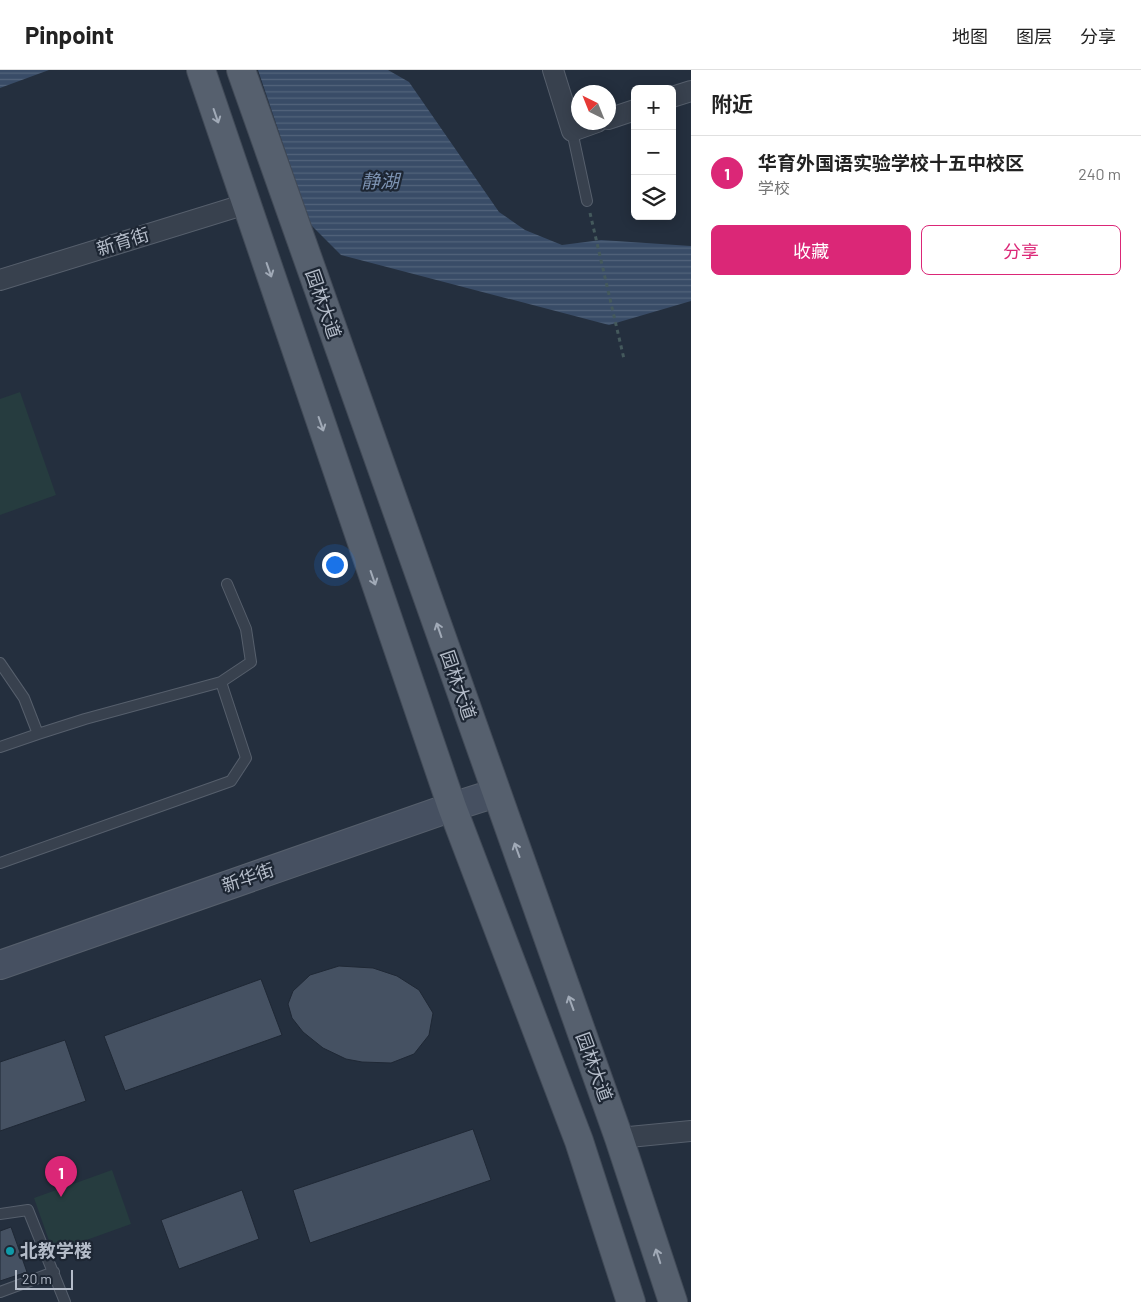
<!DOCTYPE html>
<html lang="zh">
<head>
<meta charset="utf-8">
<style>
  :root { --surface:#fff; --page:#f6f6f6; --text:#222; --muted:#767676; --line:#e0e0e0; --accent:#db2777 }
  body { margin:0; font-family:Barlow,"Noto Sans SC",sans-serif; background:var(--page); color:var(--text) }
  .controls { position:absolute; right:15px; top:15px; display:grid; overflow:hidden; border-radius:8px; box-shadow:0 2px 12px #0003 }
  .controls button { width:45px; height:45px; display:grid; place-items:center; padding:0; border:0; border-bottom:1px solid var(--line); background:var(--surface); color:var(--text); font:25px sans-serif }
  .compass { position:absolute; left:571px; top:15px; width:45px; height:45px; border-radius:50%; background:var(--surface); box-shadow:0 2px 12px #0003; rotate:317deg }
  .scale { position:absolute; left:15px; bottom:12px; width:58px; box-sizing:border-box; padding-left:5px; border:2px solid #b4bcc9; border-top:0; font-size:14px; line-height:18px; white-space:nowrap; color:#b4bcc9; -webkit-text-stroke:4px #1d2633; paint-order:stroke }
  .you { position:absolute; left:334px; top:494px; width:18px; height:18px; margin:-12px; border:4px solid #fff; border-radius:50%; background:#1a73e8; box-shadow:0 0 0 8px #1a73e833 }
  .badge { display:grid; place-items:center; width:32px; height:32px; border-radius:50%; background:var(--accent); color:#fff; font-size:16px; font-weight:700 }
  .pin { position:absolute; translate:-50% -41px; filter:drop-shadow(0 1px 2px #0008) }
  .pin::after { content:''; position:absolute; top:26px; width:18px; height:15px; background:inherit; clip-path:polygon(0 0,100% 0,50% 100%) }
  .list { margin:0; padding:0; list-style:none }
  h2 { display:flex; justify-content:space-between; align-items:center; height:65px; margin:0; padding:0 20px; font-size:21px }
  h2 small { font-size:16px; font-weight:400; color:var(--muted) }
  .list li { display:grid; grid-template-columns:32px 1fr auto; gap:15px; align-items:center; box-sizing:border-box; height:75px; padding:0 20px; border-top:1px solid var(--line) }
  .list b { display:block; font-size:19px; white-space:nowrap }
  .list p { margin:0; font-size:16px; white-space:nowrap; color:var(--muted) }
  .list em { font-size:16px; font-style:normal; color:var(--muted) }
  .actions { display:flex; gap:10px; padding:15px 20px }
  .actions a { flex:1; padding:11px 0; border:1px solid var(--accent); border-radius:8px; text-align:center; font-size:18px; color:var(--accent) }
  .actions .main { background:var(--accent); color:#fff }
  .icon { flex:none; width:28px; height:28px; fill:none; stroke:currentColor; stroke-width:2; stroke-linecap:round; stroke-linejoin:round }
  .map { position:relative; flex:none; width:691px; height:1232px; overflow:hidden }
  header { display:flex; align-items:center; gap:30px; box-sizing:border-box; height:70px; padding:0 25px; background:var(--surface); border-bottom:1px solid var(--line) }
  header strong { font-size:24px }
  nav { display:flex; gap:28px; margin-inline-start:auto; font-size:18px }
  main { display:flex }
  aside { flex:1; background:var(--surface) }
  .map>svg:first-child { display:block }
  .garden { fill:#263c3f }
  .water { fill:url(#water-rules) }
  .building { fill:#455162; stroke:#1f2835 }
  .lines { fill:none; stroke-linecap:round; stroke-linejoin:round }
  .lane-casing { stroke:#565f6c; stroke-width:12 }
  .street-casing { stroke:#565f6c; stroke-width:22 }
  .secondary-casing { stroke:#565f6c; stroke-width:30 }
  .primary-casing { stroke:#414a57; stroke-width:30 }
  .path { stroke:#44595c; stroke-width:3; stroke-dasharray:4 4; stroke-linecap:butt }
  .lane { stroke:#38414e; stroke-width:10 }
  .street { stroke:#38414e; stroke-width:20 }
  .secondary { stroke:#465061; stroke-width:28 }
  .primary { stroke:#56606e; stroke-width:28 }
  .oneway { stroke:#a1aab7 }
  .culture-dot { fill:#0f9aa8; stroke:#1d2633; stroke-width:2 }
  .labels { text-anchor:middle; stroke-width:4.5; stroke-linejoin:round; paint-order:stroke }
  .street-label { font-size:18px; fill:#b4bcc9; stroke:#1d2633 }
  .poi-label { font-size:18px; font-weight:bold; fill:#b4bcc9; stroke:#1d2633; text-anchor:start }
  .water-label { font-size:19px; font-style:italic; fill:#7c92b1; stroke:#1d2633 }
</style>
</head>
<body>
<header>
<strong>Pinpoint</strong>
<nav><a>地图</a><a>图层</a><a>分享</a></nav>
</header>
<main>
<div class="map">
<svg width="691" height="1232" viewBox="0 0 691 1232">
  <defs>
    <pattern id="water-rules" width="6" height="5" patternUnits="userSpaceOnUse" patternTransform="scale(1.25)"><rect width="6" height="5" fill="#394c67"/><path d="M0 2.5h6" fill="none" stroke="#53647b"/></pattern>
  </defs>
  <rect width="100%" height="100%" fill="#242f3e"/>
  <!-- garden -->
  <path class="garden" d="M 20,322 L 56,425 L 0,445 L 0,329 Z
    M 112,1100 L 131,1154 L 53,1182 L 34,1128 Z"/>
  <!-- water -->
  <path class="water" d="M 0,0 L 49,0 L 0,18 Z
    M 258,0 L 388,0 L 409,12 L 499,142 L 525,160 L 562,175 L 601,170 L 691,176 L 691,231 L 609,255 L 341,185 L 310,154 Z"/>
  <!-- building -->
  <path class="building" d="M 339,896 L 373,898 L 397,906 L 419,920 L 433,943 L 429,965 L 414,984 L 391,993 L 362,992 L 346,989 L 323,978 L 303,962 L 292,948 L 288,934 L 293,921 L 310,905 Z
    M 261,909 L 282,965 L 125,1021 L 104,966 Z
    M 65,970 L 86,1031 L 0,1061 L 0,992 Z
    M 473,1059 L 491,1110 L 310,1173 L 293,1120 Z
    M 242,1120 L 259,1169 L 179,1199 L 161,1150 Z
    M 11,1157 L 27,1202 L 0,1211 L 0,1161 Z"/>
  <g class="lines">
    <!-- lane casing -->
    <g class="lane-casing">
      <path id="lane" d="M 572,61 L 587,131
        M 0,593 L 24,628 L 38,664 L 0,677
        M 38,664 L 85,649 L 221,612 L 251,592 L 246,559 L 227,514
        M 0,793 L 231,711 L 246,688 L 221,612
        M 0,1144 L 28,1140 L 65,1232
        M 0,1222 L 54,1202"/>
    </g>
    <!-- street casing -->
    <g class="street-casing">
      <path id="street" d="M 553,0 L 572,61 L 597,52
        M 672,27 L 691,21
        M 608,49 L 635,40
        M 0,210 L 246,134
        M 619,1068 L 691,1061"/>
    </g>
    <!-- secondary casing -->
    <g class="secondary-casing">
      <path id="secondary" d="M 0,895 L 452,737 L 496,723"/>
    </g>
    <!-- primary casing -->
    <g class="primary-casing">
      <path id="primary" d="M 201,0 L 452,737 L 579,1071 L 631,1232
        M 241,0 L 619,1068 L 673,1232"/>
    </g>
    <!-- path -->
    <path class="path" d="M 590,143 L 624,289"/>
    <!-- lane -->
    <use href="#lane" class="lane"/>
    <!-- street -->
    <use href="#street" class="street"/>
    <!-- secondary -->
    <use href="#secondary" class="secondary"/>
    <!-- primary -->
    <use href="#primary" class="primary"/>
  </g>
  <!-- one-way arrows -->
  <defs><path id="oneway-shaft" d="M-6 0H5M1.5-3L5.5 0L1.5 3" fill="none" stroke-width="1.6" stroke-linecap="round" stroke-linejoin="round" transform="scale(1.25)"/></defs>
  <g class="oneway">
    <use href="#oneway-shaft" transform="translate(216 46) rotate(71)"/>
    <use href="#oneway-shaft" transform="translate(269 200) rotate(71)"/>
    <use href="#oneway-shaft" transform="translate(321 354) rotate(71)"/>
    <use href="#oneway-shaft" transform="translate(373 508) rotate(71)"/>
    <use href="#oneway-shaft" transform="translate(439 560) rotate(-109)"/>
    <use href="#oneway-shaft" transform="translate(517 780) rotate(-110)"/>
    <use href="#oneway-shaft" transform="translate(571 933) rotate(-110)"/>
    <use href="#oneway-shaft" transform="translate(658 1186) rotate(-108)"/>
  </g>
  <!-- markers -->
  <circle class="culture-dot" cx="10" cy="1181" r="5"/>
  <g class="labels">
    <!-- street labels -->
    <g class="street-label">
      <text transform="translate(123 172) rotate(-17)" y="6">新育街</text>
      <text transform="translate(323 234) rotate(71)" y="6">园林大道</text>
      <text transform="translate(458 615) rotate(71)" y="6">园林大道</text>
      <text transform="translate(248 808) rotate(-19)" y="6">新华街</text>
      <text transform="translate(594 997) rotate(70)" y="6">园林大道</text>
    </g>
    <!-- poi labels -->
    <g class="poi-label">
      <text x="20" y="1187">北教学楼</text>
    </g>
    <!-- water labels -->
    <g class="water-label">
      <text x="380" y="118">静湖</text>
    </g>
  </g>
</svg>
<div class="controls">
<button>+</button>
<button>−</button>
<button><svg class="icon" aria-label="layers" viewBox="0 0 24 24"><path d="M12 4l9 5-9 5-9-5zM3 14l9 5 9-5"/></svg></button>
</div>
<svg class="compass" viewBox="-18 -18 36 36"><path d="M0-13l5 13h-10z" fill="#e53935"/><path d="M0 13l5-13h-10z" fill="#767676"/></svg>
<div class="scale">20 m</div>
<div class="you"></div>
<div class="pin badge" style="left:61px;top:1127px">1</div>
</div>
<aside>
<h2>附近<small></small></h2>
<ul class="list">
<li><span class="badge">1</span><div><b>华育外国语实验学校十五中校区</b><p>学校</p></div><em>240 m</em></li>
</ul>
<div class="actions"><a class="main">收藏</a><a>分享</a></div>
</aside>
</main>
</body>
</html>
